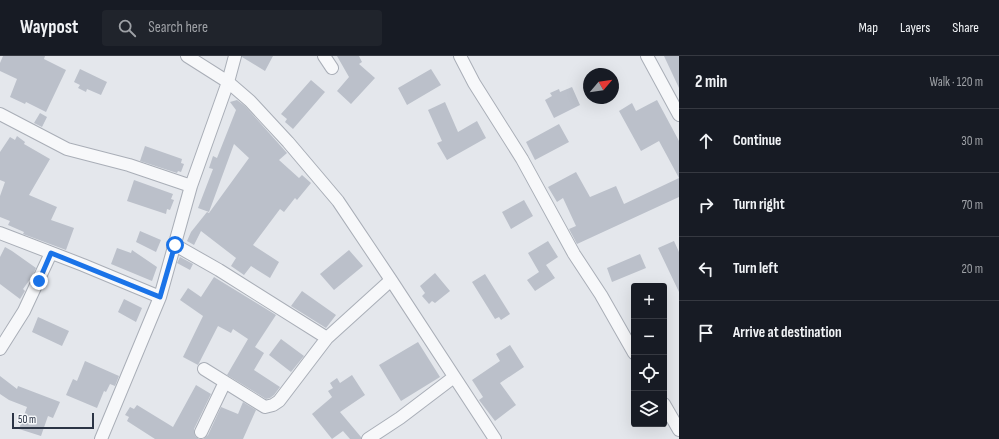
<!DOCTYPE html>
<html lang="en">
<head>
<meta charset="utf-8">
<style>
  :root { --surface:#171b24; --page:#20242c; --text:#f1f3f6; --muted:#9ea1a6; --line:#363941 }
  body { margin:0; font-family:"Sofia Sans Condensed",sans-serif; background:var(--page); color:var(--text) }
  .controls { position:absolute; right:12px; bottom:12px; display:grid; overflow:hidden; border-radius:4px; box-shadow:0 4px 16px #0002 }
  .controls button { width:36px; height:36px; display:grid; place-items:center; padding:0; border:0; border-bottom:1px solid var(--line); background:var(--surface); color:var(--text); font:20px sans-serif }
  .compass { position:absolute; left:583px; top:12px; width:36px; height:36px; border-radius:50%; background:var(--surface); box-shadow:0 4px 16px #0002; rotate:61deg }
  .scale { position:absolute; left:12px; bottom:10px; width:82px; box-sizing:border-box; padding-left:4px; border:2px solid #2b3445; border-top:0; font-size:11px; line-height:14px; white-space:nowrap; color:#2b3445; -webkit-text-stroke:3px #f4f6f9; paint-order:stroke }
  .stop { position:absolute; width:12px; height:12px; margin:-9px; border:3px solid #1a73e8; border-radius:50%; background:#fff }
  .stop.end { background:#1a73e8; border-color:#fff; box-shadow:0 1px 4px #0008 }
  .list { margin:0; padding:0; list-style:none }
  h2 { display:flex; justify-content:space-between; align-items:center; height:52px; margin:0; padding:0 16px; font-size:17px }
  h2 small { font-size:13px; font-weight:400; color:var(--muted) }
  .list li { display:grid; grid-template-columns:26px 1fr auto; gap:12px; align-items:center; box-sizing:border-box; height:64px; padding:0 16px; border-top:1px solid var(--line) }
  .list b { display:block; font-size:15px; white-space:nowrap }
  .list em { font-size:13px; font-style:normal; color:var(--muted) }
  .icon { flex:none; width:22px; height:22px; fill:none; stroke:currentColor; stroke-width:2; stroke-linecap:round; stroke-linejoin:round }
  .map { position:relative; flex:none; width:679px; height:383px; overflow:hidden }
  header { display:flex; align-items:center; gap:24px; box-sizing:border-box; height:56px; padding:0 20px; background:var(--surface); border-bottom:1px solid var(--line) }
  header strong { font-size:19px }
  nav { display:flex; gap:22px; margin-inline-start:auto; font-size:14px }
  .search { width:280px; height:36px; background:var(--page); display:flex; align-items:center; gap:10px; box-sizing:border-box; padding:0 14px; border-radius:4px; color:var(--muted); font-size:15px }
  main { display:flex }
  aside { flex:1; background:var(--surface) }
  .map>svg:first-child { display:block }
  .building { fill:#bbc0ca }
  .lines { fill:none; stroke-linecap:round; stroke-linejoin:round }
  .minor-casing { stroke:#a9aeb7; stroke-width:14 }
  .minor { stroke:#f7f8fa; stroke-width:12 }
  .route { stroke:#1a73e8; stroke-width:5 }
</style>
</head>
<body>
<header>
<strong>Waypost</strong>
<div class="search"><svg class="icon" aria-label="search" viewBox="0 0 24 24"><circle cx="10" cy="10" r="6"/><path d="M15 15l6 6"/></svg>Search here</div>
<nav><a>Map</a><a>Layers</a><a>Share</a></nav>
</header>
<main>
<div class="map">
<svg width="679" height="383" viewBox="0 0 679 383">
  <rect width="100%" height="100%" fill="#e4e7ec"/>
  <!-- building -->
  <path class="building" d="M 3,0 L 45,0 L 44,3 L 66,14 L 46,56 L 26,46 L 25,48 L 10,41 L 17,23 L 0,15 L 0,7 Z
    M 242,0 L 273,0 L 265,15 L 242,1 Z
    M 337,0 L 359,0 L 362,6 L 359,8 L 375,22 L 351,48 L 337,35 L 349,21 Z
    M 664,0 L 679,0 L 679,32 Z
    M 80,13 L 107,26 L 101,39 L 87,33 L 86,36 L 78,32 L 80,29 L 74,26 Z
    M 431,13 L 441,29 L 407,49 L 398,32 Z
    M 311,24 L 325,36 L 293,73 L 285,66 L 287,63 L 281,58 Z
    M 572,31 L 580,49 L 554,62 L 545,44 L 552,40 L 550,37 L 559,33 L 560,36 Z
    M 237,44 L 245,50 L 287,97 L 279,104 L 299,122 L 302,119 L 311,127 L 297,144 L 295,142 L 284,156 L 280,153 L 253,189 L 279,206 L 270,222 L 251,210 L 244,219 L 231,210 L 236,202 L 201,175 L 194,189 L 187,185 L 191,176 L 207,156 L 209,157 L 249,102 L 234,88 L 209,156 L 198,152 L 213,113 L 209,112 L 213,100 L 217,102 L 236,54 L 230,46 Z
    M 657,44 L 679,85 L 679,122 L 659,85 L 641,95 L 619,55 L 632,47 L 636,55 Z
    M 445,46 L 458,76 L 477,65 L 486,82 L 447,104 L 437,87 L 442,85 L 428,54 Z
    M 40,57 L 47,61 L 42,71 L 34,67 Z
    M 559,68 L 569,86 L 535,104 L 526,86 Z
    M 17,80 L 25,86 L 24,88 L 50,103 L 29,139 L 57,151 L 51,164 L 74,172 L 66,194 L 23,178 L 24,176 L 8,169 L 10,165 L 0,161 L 0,140 L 5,126 L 0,124 L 0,96 L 10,81 L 15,84 Z
    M 145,90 L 182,103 L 181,107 L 184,108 L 181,116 L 178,115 L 177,117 L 140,105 Z
    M 576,116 L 590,141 L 616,130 L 624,148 L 679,122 L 679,141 L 577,188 L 569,173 L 576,170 L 563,142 L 557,146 L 548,131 Z
    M 134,124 L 173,138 L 171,143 L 174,144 L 170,154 L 167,153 L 166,158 L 127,145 Z
    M 524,144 L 533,160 L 511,173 L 502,156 Z
    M 140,175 L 161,184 L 156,196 L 136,186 Z
    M 548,185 L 558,201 L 546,209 L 555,222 L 535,235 L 527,224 L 539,216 L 528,197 Z
    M 674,185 L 679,196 L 679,236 L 658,192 Z
    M 5,191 L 12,195 L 36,212 L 31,222 L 23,233 L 25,235 L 20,243 L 0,228 L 0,201 Z
    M 117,192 L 131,197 L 132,194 L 157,211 L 152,225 L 111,208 Z
    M 349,194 L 363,210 L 334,234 L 320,218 Z
    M 640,198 L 646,212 L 612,226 L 607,212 Z
    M 180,201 L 193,208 L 190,214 L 177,207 Z
    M 435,217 L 450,235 L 435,247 L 432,245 L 429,248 L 422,240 L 425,237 L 420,230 Z
    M 485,218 L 510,258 L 501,264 L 499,261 L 495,263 L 472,226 Z
    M 214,221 L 276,259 L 255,291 L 264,297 L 254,314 L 280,331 L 274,339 L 270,342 L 266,343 L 227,319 L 248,283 L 233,273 L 231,277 L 218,270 L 198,309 L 183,301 L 203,260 L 180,244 L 188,232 L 201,241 Z
    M 302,235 L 336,259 L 326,272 L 291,250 Z
    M 124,243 L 142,252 L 136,266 L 118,256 Z
    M 38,261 L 69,275 L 62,290 L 32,276 Z
    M 281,283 L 304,300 L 291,316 L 269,299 Z
    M 418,286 L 440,321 L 401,345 L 379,309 Z
    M 510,289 L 524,311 L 500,327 L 516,349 L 495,365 L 479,344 L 483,341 L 472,324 L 500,305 L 496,298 Z
    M 85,305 L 119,320 L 115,330 L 110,328 L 106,336 L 104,335 L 97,352 L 66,339 L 73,323 L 77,325 Z
    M 352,319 L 365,339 L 340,356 L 361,381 L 361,383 L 350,383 L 343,375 L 332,383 L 312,358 L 332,341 L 328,335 L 333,332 L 330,327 L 337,322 L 340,327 Z
    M 0,320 L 17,333 L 18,330 L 60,346 L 53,362 L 48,360 L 41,380 L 19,373 L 27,351 L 9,344 L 0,338 Z
    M 196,329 L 211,338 L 194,373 L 195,380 L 199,383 L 155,383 L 127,365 L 129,361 L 125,359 L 130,351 L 134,353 L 137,349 L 173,371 Z
    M 243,346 L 256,354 L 243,383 L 203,383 L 208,379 L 221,351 L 238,358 Z"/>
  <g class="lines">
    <!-- minor casing -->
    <g class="minor-casing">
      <path id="minor" d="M 187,0 L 228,26 L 250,45 L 288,86 L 338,145 L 391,224 L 495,383
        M 324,0 L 332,12
        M 460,0 L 474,27 L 522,103 L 574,198 L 601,239 L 634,297
        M 647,0 L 679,59
        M 0,58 L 67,93 L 129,109 L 191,130
        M 0,177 L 83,209 L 160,241
        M 175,189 L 219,214 L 327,282 L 391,224
        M 0,293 L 24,255 L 51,197
        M 204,313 L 265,351 L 273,349 L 279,345 L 327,282
        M 664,348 L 679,374
        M 201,376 L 225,326
        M 101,383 L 160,241 L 191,130 L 228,26 L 235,0
        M 368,383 L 400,362 L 454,321"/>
    </g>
    <!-- minor -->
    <use href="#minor" class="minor"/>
  </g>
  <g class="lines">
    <!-- route -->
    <path class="route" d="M 39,225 L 51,197 L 160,241 L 175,189"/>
  </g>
</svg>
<div class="controls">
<button>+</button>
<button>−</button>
<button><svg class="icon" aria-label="locate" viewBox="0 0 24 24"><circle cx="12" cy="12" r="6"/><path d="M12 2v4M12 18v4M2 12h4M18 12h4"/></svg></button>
<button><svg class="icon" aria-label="layers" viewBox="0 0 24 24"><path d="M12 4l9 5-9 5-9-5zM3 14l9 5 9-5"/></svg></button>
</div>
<svg class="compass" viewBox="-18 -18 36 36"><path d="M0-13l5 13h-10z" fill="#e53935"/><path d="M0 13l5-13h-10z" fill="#9ea1a6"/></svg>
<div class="scale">50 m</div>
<div class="stop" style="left:175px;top:189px"></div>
<div class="stop end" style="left:39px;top:225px"></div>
</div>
<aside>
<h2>2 min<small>Walk · 120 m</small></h2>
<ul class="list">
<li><svg class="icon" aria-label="ahead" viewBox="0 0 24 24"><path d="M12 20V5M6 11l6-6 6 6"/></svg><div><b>Continue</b></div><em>30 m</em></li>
<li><svg class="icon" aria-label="right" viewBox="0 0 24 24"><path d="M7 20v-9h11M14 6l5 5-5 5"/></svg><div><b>Turn right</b></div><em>70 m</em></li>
<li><svg class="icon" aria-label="left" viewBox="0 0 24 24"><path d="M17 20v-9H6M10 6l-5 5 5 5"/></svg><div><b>Turn left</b></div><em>20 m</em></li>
<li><svg class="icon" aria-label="arrive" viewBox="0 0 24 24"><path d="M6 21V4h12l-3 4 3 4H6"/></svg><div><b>Arrive at destination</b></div></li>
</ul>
</aside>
</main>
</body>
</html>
